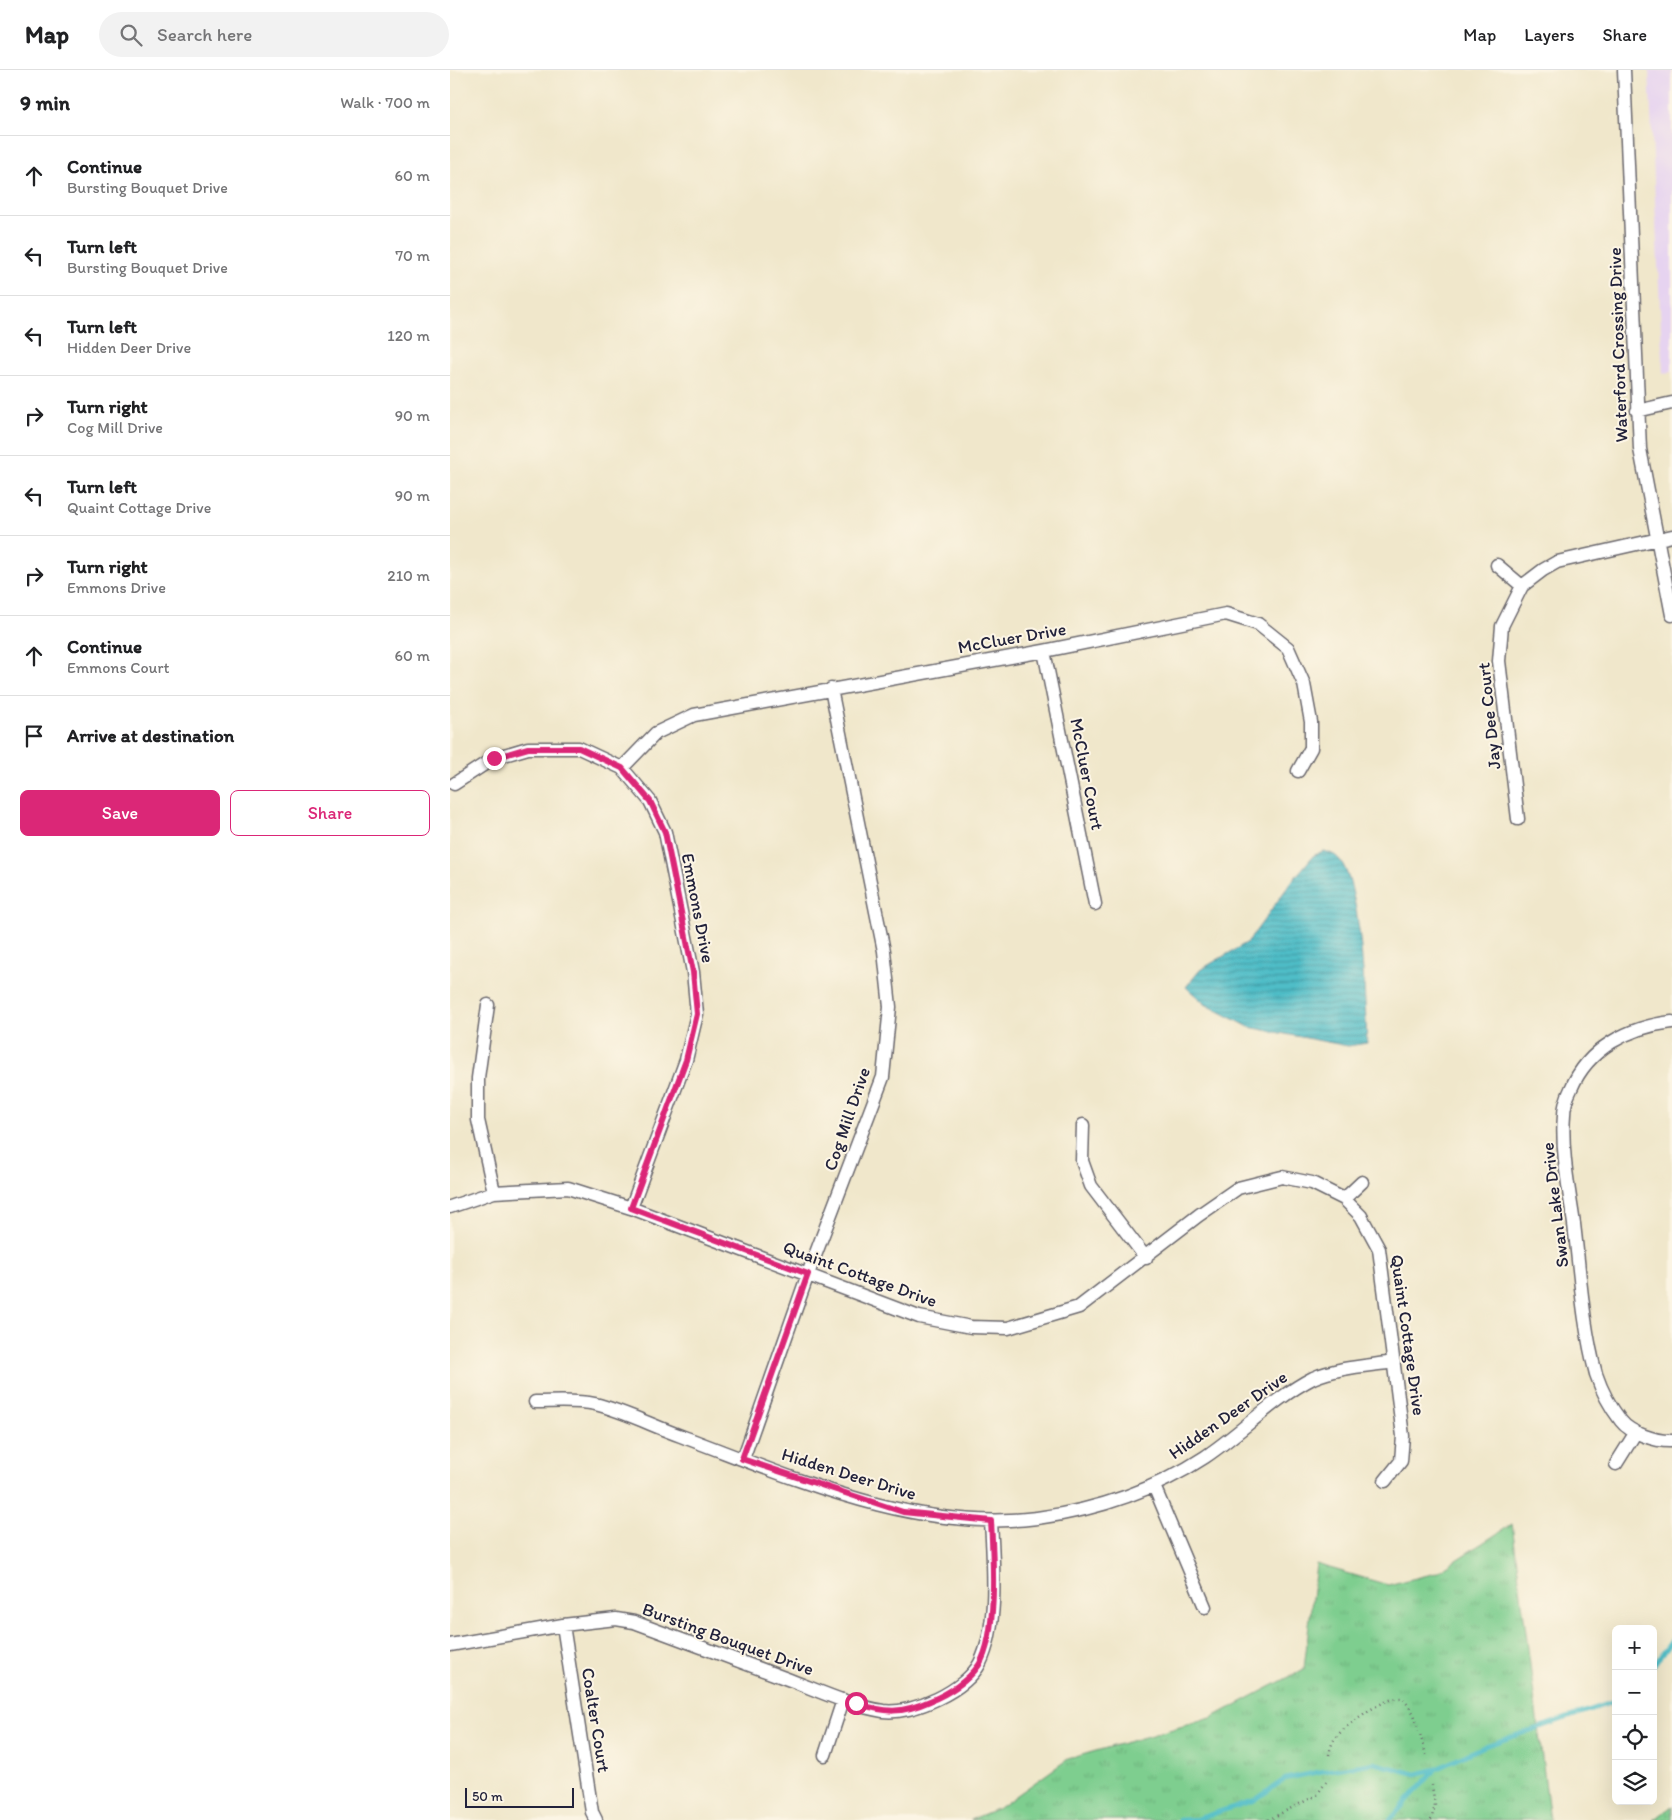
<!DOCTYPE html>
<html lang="en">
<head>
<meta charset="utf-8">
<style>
  :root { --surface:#fff; --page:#f2f2f2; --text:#202124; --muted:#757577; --line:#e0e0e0; --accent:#db2777 }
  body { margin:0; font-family:Itim,sans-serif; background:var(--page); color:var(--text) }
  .controls { position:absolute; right:15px; bottom:15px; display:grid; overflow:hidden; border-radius:8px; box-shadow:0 5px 20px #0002 }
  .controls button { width:45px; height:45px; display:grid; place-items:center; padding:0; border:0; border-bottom:1px solid var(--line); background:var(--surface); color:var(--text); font:25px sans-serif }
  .scale { position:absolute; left:15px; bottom:12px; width:109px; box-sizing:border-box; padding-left:5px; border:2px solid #22223b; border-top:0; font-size:14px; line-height:18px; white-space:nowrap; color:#22223b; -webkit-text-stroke:4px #fcf5e5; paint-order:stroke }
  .stop { position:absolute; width:15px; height:15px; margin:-11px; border:4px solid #db2777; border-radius:50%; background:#fff }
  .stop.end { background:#db2777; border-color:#fff; box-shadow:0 1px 5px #0008 }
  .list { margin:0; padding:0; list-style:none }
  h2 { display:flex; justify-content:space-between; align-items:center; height:65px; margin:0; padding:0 20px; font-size:21px }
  h2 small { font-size:16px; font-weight:400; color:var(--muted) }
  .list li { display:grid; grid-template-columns:32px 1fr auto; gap:15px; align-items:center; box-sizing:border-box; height:80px; padding:0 20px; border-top:1px solid var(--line) }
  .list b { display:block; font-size:19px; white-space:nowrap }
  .list p { margin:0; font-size:16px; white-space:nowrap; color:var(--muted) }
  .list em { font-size:16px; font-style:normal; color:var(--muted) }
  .actions { display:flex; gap:10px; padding:15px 20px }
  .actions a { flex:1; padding:11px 0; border:1px solid var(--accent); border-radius:8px; text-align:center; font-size:18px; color:var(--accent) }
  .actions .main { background:var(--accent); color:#fff }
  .icon { flex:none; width:28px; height:28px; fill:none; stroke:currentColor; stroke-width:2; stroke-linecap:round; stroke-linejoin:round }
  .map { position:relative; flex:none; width:1222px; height:1750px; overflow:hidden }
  header { display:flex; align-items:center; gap:30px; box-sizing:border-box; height:70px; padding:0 25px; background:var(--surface); border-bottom:1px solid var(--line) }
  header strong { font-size:24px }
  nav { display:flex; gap:28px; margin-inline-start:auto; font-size:18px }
  .search { width:350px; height:45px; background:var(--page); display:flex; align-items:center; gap:12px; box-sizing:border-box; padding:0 18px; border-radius:28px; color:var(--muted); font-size:19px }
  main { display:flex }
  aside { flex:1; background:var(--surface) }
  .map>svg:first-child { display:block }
  .built { fill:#e6d3f0 }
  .grass { fill:url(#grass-tufts); stroke:#507865 }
  .water { fill:url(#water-rules); stroke:#387081 }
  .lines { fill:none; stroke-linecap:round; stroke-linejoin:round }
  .stream { stroke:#4fbdc7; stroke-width:4.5 }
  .street-casing { stroke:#6a676d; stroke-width:15 }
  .path { stroke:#6a676d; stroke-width:2.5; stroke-dasharray:1 4; stroke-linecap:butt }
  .street { stroke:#fff; stroke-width:12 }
  .route { stroke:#db2777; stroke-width:6 }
  .labels { text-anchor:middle; stroke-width:4; stroke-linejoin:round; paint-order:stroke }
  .street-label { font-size:18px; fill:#22223b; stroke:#fcf5e5 }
</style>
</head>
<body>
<header>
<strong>Map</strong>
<div class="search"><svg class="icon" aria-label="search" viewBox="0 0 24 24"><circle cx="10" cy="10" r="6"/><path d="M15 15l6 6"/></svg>Search here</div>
<nav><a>Map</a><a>Layers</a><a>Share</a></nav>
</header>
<main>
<aside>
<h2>9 min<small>Walk · 700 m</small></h2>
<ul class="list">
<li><svg class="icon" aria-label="ahead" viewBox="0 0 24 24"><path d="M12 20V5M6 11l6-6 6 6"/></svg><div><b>Continue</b><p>Bursting Bouquet Drive</p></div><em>60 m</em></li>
<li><svg class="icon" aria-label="left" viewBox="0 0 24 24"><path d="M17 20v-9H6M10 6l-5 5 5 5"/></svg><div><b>Turn left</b><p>Bursting Bouquet Drive</p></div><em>70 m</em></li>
<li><svg class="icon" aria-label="left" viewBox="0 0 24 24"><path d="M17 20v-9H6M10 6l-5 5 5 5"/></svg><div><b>Turn left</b><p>Hidden Deer Drive</p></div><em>120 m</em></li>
<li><svg class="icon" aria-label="right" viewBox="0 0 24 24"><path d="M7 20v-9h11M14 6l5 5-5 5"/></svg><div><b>Turn right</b><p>Cog Mill Drive</p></div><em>90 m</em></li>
<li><svg class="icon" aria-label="left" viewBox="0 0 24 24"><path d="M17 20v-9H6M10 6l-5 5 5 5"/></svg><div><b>Turn left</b><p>Quaint Cottage Drive</p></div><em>90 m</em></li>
<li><svg class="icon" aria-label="right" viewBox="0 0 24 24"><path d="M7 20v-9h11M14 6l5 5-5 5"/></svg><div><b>Turn right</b><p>Emmons Drive</p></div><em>210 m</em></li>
<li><svg class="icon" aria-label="ahead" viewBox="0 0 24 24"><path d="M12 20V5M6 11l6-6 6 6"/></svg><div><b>Continue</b><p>Emmons Court</p></div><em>60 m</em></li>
<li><svg class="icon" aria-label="arrive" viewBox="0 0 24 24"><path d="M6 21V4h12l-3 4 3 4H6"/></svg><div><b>Arrive at destination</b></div></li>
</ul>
<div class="actions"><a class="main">Save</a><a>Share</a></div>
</aside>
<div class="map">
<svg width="1222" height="1750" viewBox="0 0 1222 1750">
  <defs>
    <pattern id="grass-tufts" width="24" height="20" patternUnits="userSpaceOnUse" patternTransform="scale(1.25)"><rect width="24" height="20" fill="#7ece8f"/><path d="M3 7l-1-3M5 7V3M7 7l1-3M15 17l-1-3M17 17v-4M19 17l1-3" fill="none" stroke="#6db17c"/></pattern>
    <pattern id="water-rules" width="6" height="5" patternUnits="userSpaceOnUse" patternTransform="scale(1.25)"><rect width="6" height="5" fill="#4fbdc7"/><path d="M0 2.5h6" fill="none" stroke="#4199a3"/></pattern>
  </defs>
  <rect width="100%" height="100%" fill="#fcf5e5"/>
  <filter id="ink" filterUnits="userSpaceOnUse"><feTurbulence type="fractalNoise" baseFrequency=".02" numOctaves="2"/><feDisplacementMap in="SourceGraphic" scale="10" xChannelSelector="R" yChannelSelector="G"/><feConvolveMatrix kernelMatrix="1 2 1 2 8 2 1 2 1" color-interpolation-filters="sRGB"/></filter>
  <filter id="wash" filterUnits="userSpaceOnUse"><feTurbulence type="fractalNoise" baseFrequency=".0096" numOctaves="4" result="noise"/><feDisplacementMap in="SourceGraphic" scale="20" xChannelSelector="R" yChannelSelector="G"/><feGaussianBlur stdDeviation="1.12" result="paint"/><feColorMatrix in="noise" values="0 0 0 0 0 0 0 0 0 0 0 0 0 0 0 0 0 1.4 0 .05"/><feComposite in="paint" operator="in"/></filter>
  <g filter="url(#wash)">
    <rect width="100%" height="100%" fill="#f0e7cb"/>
    <!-- built -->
    <path class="built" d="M 1199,0 L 1222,0 L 1222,302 L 1213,304 Z"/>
    <!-- grass -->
    <path class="grass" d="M 1062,1454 L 1100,1750 L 520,1750 L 549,1738 L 618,1689 L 761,1648 L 854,1599 L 866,1494 L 938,1515 L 986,1503 Z
      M 1222,1736 L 1222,1750 L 1204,1750 Z"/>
    <!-- water -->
    <path class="water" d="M 873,781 C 877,782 884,784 887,787 C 912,808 915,937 917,973 L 898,976 L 799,957 L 755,934 L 736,917 L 750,900 L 798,872 L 842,811 L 863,786 Z"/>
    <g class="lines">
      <!-- stream -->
      <path class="stream" d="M 1203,1597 L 1222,1570
        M 729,1750 L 747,1749 L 805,1730 L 835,1709 L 868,1702 L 924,1693 L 966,1704 L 986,1699 L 1035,1676 L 1166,1631
        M 940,1750 L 985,1700"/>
    </g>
  </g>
  <g filter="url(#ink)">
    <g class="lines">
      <!-- street casing -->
      <g class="street-casing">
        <path id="street" d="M 1174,0 L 1190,379 L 1222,545
          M 1187,341 L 1222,333
          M 1047,495 L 1072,516
          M 594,581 L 645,834
          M 172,698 L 206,663 L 244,645 L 594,581 L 776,544 L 808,554 L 838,578 L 854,614 L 861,652 L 861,678 L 848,701
          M 4,714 L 44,688 L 78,678 L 129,678 L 172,698 L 200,731 L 215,762 L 243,902 L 247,944 L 236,990 L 181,1138
          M 1068,749 L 1049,591 L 1052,556 L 1072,516 L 1093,500 L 1107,492 L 1222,466
          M 38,935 L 28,1008 L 28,1050 L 44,1122
          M 1222,952 C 1179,957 1138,978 1121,1019 C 1117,1027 1114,1037 1114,1045 C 1111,1081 1119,1119 1124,1154 C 1130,1204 1133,1256 1146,1304 C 1151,1319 1161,1338 1171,1351 C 1180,1363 1207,1372 1222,1371
          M 633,1055 L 632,1091 L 641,1116 L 696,1188
          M 894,1129 L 912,1112
          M 0,1137 L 44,1122 L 118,1118 L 181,1138 L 469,1247 L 521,1257 L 558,1258 L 629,1237 L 749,1145 L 788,1118 L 832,1107 L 862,1113 L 894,1129 L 911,1146 L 929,1179 L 953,1366 L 951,1391 L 935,1411
          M 85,1332 C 104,1332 126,1330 145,1334 C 174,1341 203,1356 231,1366 C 344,1408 464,1463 587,1448 C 647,1440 705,1420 755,1387 C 792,1362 824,1328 863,1308 C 888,1297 918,1296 944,1292
          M 293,1389 L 358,1204 L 433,1007 L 440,937 L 434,881 L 381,619
          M 1166,1394 L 1186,1362
          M 704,1416 L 755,1537
          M 113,1555 L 142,1742 L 146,1750
          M 0,1575 L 113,1555 L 166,1549 L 184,1552 C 236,1571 288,1591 340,1610 C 369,1621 401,1636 433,1641 C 463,1645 516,1620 530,1593 C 549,1555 543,1492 541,1451
          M 375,1685 L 393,1630"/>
      </g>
      <!-- path -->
      <path class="path" d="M 879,1685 C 880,1679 882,1672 886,1667 C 898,1653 935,1626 953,1628 L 964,1644 L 977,1688
        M 818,1750 L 867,1725 L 876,1712
        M 981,1750 L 985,1736 L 982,1715"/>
      <!-- street -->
      <use href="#street" class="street"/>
    </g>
  </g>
  <g class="lines" filter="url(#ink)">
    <!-- route -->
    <path class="route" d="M 44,688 L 78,678 L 129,678 L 172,698 L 200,731 L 215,762 L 243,902 L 247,944 L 236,990 L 181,1138 L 358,1204 L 292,1389 L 453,1442 L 541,1451 C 543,1486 548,1565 529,1595 C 518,1611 498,1624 480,1631 C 451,1644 436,1643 406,1633"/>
  </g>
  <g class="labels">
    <!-- street labels -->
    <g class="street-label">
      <text transform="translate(1168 275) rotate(-92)" y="6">Waterford Crossing Drive</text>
      <text transform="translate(562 568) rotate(-10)" y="6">McCluer Drive</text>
      <text transform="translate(1039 646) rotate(-96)" y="6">Jay Dee Court</text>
      <text transform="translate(637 704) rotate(79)" y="6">McCluer Court</text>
      <text transform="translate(248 838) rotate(79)" y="6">Emmons Drive</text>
      <text transform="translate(397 1049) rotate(-71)" y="6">Cog Mill Drive</text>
      <text transform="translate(1105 1135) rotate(-97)" y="6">Swan Lake Drive</text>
      <text transform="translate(410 1204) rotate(20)" y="6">Quaint Cottage Drive</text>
      <text transform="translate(958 1265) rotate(82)" y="6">Quaint Cottage Drive</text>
      <text transform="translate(778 1345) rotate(-35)" y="6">Hidden Deer Drive</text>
      <text transform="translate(399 1404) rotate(17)" y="6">Hidden Deer Drive</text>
      <text transform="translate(278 1569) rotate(20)" y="6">Bursting Bouquet Drive</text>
      <text transform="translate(146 1650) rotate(81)" y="6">Coalter Court</text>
    </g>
  </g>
</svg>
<div class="controls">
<button>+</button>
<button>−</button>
<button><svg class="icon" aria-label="locate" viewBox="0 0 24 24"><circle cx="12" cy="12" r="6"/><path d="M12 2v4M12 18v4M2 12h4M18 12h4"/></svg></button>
<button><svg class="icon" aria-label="layers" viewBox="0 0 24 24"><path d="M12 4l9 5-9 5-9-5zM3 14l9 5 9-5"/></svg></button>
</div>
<div class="scale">50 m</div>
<div class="stop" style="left:406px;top:1633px"></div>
<div class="stop end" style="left:44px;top:688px"></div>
</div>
</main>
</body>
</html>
